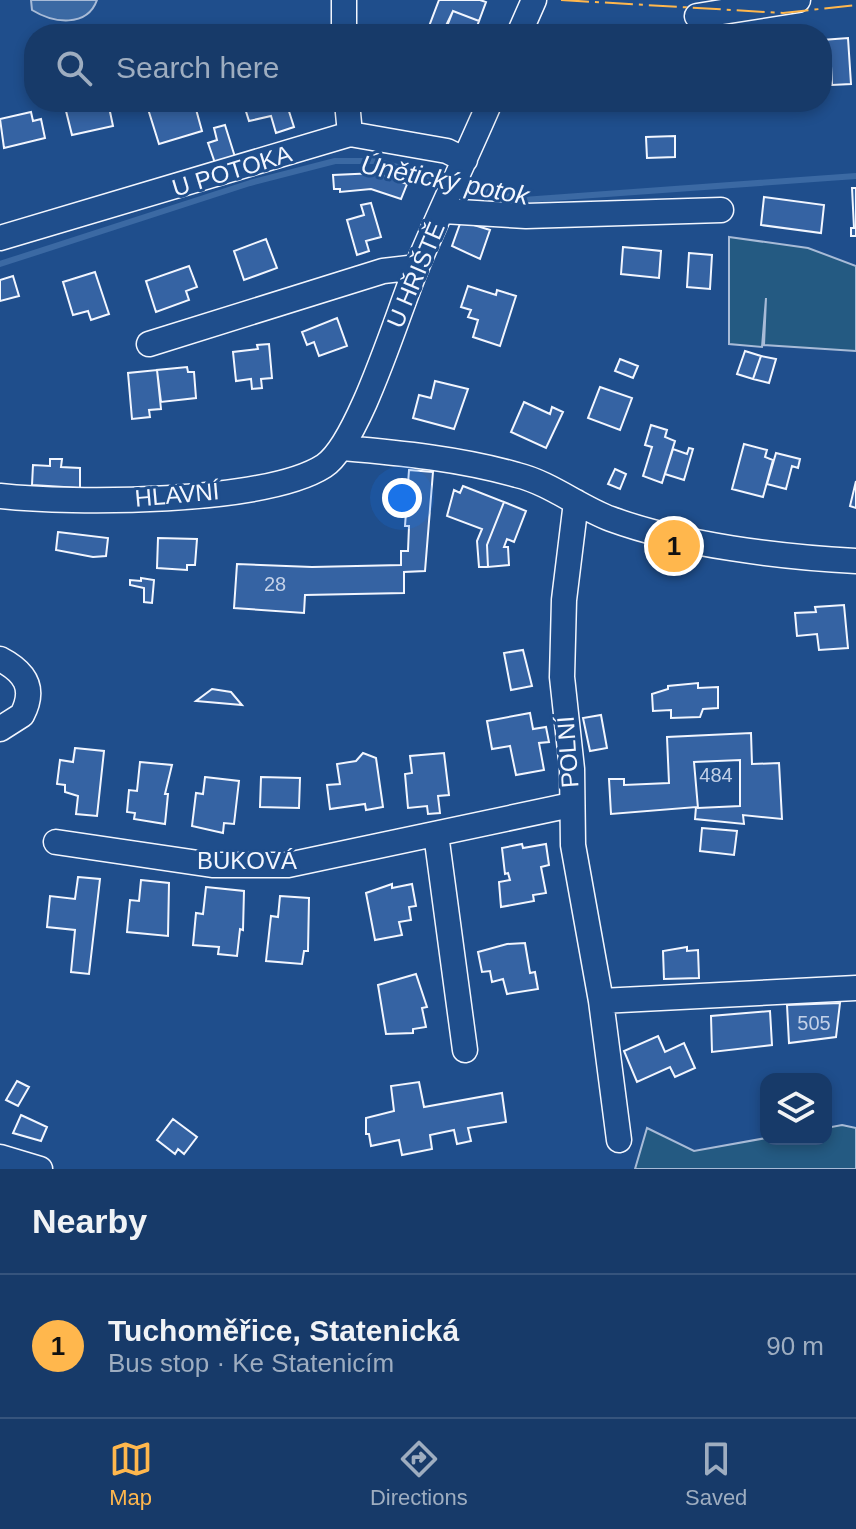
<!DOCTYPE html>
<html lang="en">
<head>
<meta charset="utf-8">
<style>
  :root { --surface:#173a69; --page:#20416f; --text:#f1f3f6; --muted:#9eadc0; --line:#36547d; --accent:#ffb74d }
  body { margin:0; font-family:Arial,sans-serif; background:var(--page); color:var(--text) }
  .controls { position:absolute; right:24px; bottom:24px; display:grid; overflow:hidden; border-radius:16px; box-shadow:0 4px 12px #0003 }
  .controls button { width:72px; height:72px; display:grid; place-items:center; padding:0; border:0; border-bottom:2px solid var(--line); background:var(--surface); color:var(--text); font:40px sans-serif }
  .you { position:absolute; left:402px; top:498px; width:28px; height:28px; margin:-20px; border:6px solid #fff; border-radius:50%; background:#1a73e8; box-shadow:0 0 0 12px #1a73e833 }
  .badge { display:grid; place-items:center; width:52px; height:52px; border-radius:50%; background:var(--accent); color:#111; font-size:26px; font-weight:700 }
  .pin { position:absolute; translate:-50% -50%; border:4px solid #fff; box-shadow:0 2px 8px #0006 }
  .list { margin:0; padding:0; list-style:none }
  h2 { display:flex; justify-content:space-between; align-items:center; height:104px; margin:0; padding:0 32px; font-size:34px }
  h2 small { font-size:26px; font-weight:400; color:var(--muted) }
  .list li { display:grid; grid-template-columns:52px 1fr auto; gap:24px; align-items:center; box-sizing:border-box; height:144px; padding:0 32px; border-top:2px solid var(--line) }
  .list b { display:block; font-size:30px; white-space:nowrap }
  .list p { margin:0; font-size:26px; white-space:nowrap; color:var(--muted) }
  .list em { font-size:26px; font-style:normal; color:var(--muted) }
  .icon { flex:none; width:44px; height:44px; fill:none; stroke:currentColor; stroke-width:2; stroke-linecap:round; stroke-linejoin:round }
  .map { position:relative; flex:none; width:856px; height:1169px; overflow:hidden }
  .search { position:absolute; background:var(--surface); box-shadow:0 4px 12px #0003; left:24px; right:24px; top:24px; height:88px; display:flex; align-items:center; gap:20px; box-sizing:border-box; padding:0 28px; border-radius:32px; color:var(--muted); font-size:30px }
  .sheet { height:248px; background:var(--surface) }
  nav { display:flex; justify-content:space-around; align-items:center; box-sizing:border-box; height:112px; border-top:2px solid var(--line); background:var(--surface); font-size:22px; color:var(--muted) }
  nav a { display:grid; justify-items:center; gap:4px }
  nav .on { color:var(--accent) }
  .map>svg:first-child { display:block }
  .green { fill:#245a82; stroke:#a8bbd7; stroke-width:2 }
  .water { fill:#3b69a3; stroke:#a8bbd7; stroke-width:2 }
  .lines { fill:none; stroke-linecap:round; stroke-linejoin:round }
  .stream { stroke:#3b69a3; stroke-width:6 }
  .building { fill:#3563a3; stroke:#f2f6ff; stroke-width:2; fill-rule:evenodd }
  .minor-casing { stroke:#f2f6ff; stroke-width:27 }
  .minor { stroke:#1f4e8c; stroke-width:24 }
  .power { stroke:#ffb74d; stroke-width:2; stroke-dasharray:28 6 4 6; stroke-linecap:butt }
  .labels { text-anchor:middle; stroke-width:6; stroke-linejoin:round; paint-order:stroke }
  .number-label { font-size:20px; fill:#c3d1e8 }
  .street-label { font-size:24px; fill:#f2f6ff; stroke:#1f4e8c }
  .water-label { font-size:26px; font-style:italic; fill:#f2f6ff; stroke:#1f4e8c }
</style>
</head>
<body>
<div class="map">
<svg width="856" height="1169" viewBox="0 0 856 1169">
  <rect width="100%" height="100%" fill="#1f4e8c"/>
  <!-- green -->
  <path class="green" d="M 729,237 L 808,248 L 856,266 L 856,351 L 764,345 L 766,298 L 762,347 L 729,344 Z
    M 842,1125 L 856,1128 L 856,1169 L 635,1169 L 647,1128 L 694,1151 L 766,1138 L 826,1139 L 826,1128 Z"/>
  <!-- water -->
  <path class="water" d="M 31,0 L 97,0 C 87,28 53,23 32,10 Z"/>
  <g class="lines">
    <!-- stream -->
    <path class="stream" d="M 461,185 L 523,200 L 856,176
      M 0,264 L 250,183 L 335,161 L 376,161 L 450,182"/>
  </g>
  <!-- building -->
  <path class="building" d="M 439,0 L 480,0 L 486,2 L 479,21 L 453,11 L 442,34 L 428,29 Z
    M 453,11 L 479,21 L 474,34 L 444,34 Z
    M 848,38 L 851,84 L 832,85 L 831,66 L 822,67 L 822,40 Z
    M 87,102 L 100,102 L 102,109 L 109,107 L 113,126 L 72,135 L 65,107 Z
    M 172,102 L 194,102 L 202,131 L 159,144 L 148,109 Z
    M 243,102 L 286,102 L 294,127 L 276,133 L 271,116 L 249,121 Z
    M 31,112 L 33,121 L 41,119 L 45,138 L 4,148 L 0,119 Z
    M 225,125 L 235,157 L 215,163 L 208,143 L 217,140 L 214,128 Z
    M 675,136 L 675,157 L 647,158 L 646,137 Z
    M 377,173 L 407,184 L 401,199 L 371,189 L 340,192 L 340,189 L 334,189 L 333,175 Z
    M 852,188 L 856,188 L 856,236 L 851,236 L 851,228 L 854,228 Z
    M 764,197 L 824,205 L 821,233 L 761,225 Z
    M 371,203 L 381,237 L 366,241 L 369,251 L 357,255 L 347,220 L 364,215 L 361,205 Z
    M 461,221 L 490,230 L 480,259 L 452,246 Z
    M 266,239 L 277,268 L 244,280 L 234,251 Z
    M 623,247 L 661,251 L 659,278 L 621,274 Z
    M 689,253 L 712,255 L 710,289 L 687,287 Z
    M 189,266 L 197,287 L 186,291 L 189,300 L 156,312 L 146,281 Z
    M 95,272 L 109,314 L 91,320 L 88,311 L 73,315 L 63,282 Z
    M 13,276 L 19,296 L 0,301 L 0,280 Z
    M 468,286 L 496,295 L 497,290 L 516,296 L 500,346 L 473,337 L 478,320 L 468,317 L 471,310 L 461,307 Z
    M 337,318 L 347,346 L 319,356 L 314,342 L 307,345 L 302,332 Z
    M 269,344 L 272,378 L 261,379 L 262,388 L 252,389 L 251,379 L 236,381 L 233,352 L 258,349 L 257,345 Z
    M 745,351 L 761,356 L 753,379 L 737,374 Z
    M 761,356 L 776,359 L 769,383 L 753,379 Z
    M 620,359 L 638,366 L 633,378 L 615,371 Z
    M 187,367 L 188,372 L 194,372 L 196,398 L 161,402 L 157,370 Z
    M 157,370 L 161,409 L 149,410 L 150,417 L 132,419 L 128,373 Z
    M 435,381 L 468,389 L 454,429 L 413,418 L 419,395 L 431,398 Z
    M 600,387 L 632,398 L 620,430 L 588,418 Z
    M 524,402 L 550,414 L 552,407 L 563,412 L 546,448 L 511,432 Z
    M 651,425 L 667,430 L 665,437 L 675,441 L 662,483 L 643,476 L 652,447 L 645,445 Z
    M 744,444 L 767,450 L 765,457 L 773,460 L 763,497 L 732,489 Z
    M 689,448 L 693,449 L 684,480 L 665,474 L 673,449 L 687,454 Z
    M 776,453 L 800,459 L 798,468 L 792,466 L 786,489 L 767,484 Z
    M 50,459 L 62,459 L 61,467 L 80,468 L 80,488 L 32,485 L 33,465 L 50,466 Z
    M 615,469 L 626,474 L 620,489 L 608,484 Z
    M 409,470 L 433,472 L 425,571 L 404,572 L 404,593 L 305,595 L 304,613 L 234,608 L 237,564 L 312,567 L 401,565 L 401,551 L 408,551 L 409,526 L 405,526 Z
    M 856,481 L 856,508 L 850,506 Z
    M 463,486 L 504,502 L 487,545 L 488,567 L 479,567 L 477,541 L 482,529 L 447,516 L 454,490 L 460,493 Z
    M 504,502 L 526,511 L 514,542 L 507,539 L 504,547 L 508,547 L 509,565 L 488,567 L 487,545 Z
    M 58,532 L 108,538 L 106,556 L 93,557 L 56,550 Z
    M 158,538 L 197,539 L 195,565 L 187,565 L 187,570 L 157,568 Z
    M 141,578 L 154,580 L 152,603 L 144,602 L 144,588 L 130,585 L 130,580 L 141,581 Z
    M 844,605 L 848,648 L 819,650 L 817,634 L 797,636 L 795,613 L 816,612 L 815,607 Z
    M 523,650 L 532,686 L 511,690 L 504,653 Z
    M 698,683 L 698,688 L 718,687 L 718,708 L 703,709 L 700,717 L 671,718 L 671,710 L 653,711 L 652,694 L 668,689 L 668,686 Z
    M 212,689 L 231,692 L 242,705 L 196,701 Z
    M 530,713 L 533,729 L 546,727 L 549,742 L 539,743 L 544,770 L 516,775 L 510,746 L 492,749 L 487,721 Z
    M 601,715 L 607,748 L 590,751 L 583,718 Z
    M 751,733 L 752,764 L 779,763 L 782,819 L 743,815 L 744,824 L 695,819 L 696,807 L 611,814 L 609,779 L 624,779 L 624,785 L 669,783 L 667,737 ZM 740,760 L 740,806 L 698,808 L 694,762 Z
    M 75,748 L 104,751 L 97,816 L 76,814 L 78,796 L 65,792 L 65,785 L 57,784 L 60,760 L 73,762 Z
    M 363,753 L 376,758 L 383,807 L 366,810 L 365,804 L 330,809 L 327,785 L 340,784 L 337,764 L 356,761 Z
    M 444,753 L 449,795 L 438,796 L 440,813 L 428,814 L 427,806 L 408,808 L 405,774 L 412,773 L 410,756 Z
    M 140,762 L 172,765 L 165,794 L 168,794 L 165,824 L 134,819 L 135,813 L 127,812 L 129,790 L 137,791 Z
    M 205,777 L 239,781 L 234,824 L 224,823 L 223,833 L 192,826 L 196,793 L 203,794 Z
    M 261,777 L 300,778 L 299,808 L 260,807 Z
    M 702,828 L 737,831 L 734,855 L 700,851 Z
    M 522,844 L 523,848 L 546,844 L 549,865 L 541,867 L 546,893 L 533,895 L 534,901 L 501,907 L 499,882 L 510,880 L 508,873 L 505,874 L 502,848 Z
    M 78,877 L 100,879 L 89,974 L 71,972 L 75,930 L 47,927 L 50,896 L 75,899 Z
    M 141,880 L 169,883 L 168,936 L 127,932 L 130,900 L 139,901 Z
    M 392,884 L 392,888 L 412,884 L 416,906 L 409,907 L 411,920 L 399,922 L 402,935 L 375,940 L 366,893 Z
    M 206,887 L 244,891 L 243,930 L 240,929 L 237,956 L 218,954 L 219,947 L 193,945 L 196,913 L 203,914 Z
    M 280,896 L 309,898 L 308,951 L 304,951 L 302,964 L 266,961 L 271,916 L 278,917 Z
    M 525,943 L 530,973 L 535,972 L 538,989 L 507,994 L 503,979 L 492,982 L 490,971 L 482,972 L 478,952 L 507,944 Z
    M 687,947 L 687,951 L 698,950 L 699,978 L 664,979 L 663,951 Z
    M 416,974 L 427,1007 L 422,1008 L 426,1027 L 413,1029 L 413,1033 L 386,1034 L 378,985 Z
    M 840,1003 L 836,1037 L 789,1043 L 787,1005 Z
    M 770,1011 L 772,1045 L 712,1052 L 711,1016 Z
    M 658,1036 L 665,1052 L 684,1043 L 695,1068 L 675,1077 L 670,1067 L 637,1082 L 624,1051 Z
    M 17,1081 L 29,1087 L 18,1106 L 6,1100 Z
    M 419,1082 L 424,1107 L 502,1093 L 506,1122 L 468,1128 L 471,1141 L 457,1144 L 454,1130 L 430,1135 L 432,1149 L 402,1155 L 399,1140 L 371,1146 L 369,1134 L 366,1134 L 366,1118 L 394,1111 L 391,1086 Z
    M 21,1115 L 47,1127 L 41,1141 L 13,1133 Z
    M 173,1119 L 197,1137 L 184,1154 L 178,1149 L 175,1154 L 157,1140 Z"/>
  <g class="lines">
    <!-- minor casing -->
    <g class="minor-casing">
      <path id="minor" d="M 697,16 L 798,0
        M 344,34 L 344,0
        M 519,34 L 534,0
        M 347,102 L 350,134
        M 443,211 L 526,216 L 721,210
        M 0,238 L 350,134 L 447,151 L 465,160
        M 149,344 L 383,271 L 417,267
        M 343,448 C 401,453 461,459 517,475 C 550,483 579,507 611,519 C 682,545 780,557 856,561
        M 0,496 C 72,504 265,504 324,466 C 359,443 398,312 416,269 C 439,213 466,158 490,102
        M 576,502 L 564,600 L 562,677 L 572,769 L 573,845 L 601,1001 L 619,1140
        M 0,659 C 25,672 36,688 22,715 L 0,729
        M 436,834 L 465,1050
        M 56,842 L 212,865 L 288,865 L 571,805
        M 601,1001 L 856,988
        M 0,1157 L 40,1169"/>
    </g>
    <!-- minor -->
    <use href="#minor" class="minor"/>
    <!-- power -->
    <path class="power" d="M 561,0 L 783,13 L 856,5"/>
  </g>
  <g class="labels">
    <!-- number labels -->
    <g class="number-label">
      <text x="275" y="591">28</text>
      <text x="716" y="782">484</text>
      <text x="814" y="1030">505</text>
    </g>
    <!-- street labels -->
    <g class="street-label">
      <text transform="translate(232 171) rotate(-17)" y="8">U POTOKA</text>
      <text transform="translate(416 275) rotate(-67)" y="8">U HŘIŠTĚ</text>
      <text transform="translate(177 495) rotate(-5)" y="8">HLAVNÍ</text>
      <text transform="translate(568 752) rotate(-94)" y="8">POLNÍ</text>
      <text x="247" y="869">BUKOVÁ</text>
    </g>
    <!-- water labels -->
    <g class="water-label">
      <text transform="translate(445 180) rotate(11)" y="9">Únětický potok</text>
    </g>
  </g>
</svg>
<div class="controls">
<button><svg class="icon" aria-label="layers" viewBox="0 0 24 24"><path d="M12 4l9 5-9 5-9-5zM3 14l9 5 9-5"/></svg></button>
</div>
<div class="you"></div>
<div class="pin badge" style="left:674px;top:546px">1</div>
<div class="search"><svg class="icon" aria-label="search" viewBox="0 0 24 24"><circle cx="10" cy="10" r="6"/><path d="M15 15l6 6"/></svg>Search here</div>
</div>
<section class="sheet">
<h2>Nearby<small></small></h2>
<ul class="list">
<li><span class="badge">1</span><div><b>Tuchoměřice, Statenická</b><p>Bus stop · Ke Statenicím</p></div><em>90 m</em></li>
</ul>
</section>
<nav>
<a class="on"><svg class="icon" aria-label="map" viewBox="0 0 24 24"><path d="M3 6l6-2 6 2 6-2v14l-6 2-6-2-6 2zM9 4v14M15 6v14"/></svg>Map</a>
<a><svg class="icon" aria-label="directions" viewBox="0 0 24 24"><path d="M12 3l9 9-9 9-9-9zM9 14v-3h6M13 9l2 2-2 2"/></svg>Directions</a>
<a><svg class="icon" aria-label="saved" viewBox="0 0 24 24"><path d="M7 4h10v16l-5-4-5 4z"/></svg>Saved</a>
</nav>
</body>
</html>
